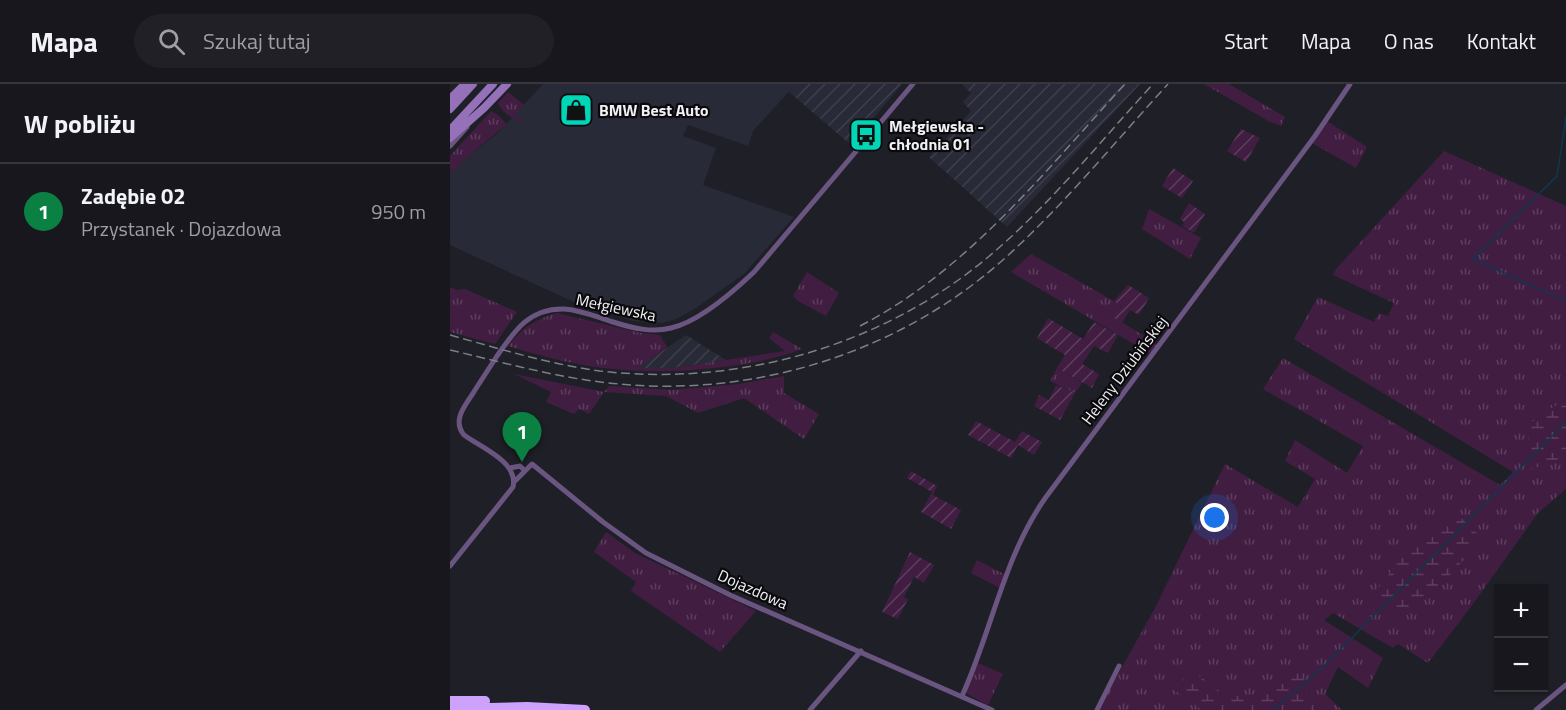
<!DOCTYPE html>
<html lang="pl">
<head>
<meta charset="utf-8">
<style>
  :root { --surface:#17171d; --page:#202026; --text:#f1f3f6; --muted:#9e9fa4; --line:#36363b; --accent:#0b8043 }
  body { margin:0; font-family:"Titillium Web",sans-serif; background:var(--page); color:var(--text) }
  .controls { position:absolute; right:18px; bottom:18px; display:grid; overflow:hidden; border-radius:0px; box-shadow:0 2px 4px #0004 }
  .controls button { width:54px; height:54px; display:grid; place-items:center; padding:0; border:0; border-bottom:2px solid var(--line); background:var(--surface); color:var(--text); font:30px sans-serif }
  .you { position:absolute; left:765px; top:434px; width:21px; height:21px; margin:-15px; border:4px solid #fff; border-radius:50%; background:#1a73e8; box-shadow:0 0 0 9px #1a73e833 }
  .badge { display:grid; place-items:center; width:39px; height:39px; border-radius:50%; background:var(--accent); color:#fff; font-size:20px; font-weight:700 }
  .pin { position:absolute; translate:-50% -50px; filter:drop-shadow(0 2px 3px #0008) }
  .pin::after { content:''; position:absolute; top:32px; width:21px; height:18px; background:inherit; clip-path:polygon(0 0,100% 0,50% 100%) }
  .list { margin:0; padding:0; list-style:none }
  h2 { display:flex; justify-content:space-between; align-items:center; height:78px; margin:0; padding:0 24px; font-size:26px }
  h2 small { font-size:20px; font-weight:400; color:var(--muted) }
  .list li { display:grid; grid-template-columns:39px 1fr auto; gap:18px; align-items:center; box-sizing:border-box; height:96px; padding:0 24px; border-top:2px solid var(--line) }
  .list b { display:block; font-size:22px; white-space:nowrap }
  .list p { margin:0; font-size:20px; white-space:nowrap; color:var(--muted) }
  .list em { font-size:20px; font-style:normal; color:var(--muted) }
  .icon { flex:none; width:33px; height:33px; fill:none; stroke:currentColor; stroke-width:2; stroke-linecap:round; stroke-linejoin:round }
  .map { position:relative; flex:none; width:1116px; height:626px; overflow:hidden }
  header { display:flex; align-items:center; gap:36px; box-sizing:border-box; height:84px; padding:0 30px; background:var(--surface); border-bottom:2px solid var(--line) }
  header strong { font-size:28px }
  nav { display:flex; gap:33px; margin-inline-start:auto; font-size:21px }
  .search { width:420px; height:54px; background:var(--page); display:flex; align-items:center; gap:15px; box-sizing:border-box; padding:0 21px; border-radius:33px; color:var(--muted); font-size:22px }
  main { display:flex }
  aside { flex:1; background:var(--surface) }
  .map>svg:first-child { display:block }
  .built { fill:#292a37 }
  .industrial { fill:url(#industrial-furrows) }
  .grass { fill:url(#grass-tufts) }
  .wetland { fill:url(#wetland-marsh) }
  .garden { fill:url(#garden-furrows) }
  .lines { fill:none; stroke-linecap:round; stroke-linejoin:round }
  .stream { stroke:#103751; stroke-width:1.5 }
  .minor { stroke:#6a5581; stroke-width:5 }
  .secondary { stroke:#9471b9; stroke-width:8 }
  .motorway { stroke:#cda2fc; stroke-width:10 }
  .rail { stroke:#7e7e85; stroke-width:1.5; stroke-dasharray:9 4.5; stroke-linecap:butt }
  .labels { text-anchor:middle; stroke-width:4.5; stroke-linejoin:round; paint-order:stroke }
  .poi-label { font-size:16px; font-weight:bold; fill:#f0f0f5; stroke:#0a0a0d; text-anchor:start }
  .street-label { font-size:16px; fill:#f0f0f5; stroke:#0a0a0d }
</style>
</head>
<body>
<header>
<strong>Mapa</strong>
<div class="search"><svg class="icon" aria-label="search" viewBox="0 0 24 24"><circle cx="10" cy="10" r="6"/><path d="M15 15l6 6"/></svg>Szukaj tutaj</div>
<nav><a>Start</a><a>Mapa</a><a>O nas</a><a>Kontakt</a></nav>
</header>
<main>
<aside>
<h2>W pobliżu<small></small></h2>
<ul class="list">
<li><span class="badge">1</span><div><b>Zadębie 02</b><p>Przystanek · Dojazdowa</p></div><em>950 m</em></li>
</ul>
</aside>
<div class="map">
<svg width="1116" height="626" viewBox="0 0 1116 626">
  <defs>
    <pattern id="industrial-furrows" width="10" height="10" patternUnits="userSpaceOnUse" patternTransform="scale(1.5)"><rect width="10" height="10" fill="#292a37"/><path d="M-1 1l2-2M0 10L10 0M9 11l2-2" fill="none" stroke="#3e3f4b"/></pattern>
    <pattern id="grass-tufts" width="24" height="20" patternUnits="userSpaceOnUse" patternTransform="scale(1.5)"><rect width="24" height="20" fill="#421d42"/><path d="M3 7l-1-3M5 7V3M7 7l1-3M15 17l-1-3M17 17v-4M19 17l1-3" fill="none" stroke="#5e3e5e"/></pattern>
    <pattern id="wetland-marsh" width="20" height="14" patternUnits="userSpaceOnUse" patternTransform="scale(1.5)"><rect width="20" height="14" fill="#421d42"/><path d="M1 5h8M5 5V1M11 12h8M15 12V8" fill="none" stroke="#5e3e5e"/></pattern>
    <pattern id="garden-furrows" width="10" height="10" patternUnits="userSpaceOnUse" patternTransform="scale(1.5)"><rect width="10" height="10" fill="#421d42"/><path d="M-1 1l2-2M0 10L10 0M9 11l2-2" fill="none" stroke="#5e3e5e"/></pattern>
  </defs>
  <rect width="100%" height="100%" fill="#1f1f27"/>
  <!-- built -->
  <path class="built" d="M 93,0 L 346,0 L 303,47 L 298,62 L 238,41 L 233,52 L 266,64 L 253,101 L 344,133 L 294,190 L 246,224 L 226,235 L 213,239 L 184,237 L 126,219 L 0,161 L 0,90 L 15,75 L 49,48 Z"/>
  <!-- industrial -->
  <path class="industrial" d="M 346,0 L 452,0 L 401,61 L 339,8 Z
    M 512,0 L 690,0 L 557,143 L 479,73 L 521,27 L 513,18 L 521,9 Z
    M 236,251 L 276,276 L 223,284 L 187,284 Z"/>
  <!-- grass -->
  <path class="grass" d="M 754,0 L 779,0 L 835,33 L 831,42 L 820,38 Z
    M 58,8 L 74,21 L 64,32 L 72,36 L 71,38 C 63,35 51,28 48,19 Z
    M 41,27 L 47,30 L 57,40 L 15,75 L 0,90 L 0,72 Z
    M 877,37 L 917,63 L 906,84 L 862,59 Z
    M 994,67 L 1116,122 L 1116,405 L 1088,429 L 1020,524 L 978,579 L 948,560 L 943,564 L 883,529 L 874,536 L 933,574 L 918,604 L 888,583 L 875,610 L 892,626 L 648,626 L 705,524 L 775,380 L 848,423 L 865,395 L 835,377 L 845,356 L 897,389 L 913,362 L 813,305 L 833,274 L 1050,401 L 1063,388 L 844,255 L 868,213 L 924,238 L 929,229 L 938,232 L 944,219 L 883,191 L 886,185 Z
    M 699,125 L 751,154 L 740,175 L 692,145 Z
    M 581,170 L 671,221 L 665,234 L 707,260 L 701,270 L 561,188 Z
    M 357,188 L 389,209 L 376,232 L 348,217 L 343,212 Z
    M 0,203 L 7,206 L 15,205 L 67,228 L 45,260 L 0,248 Z
    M 107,229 L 191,249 L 210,251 L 217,263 L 188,284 L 223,284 L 335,267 L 319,254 L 323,248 L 352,265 C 323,276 293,281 263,284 C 186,292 132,285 58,262 C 73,243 84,236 107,229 Z
    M 607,284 L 632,299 L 625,309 L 600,297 Z
    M 64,290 L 154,308 L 159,302 L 222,306 L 289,300 L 334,292 L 334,309 L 369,330 L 354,355 L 294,314 L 248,329 L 216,312 L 154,308 L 139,330 L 129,325 L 124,330 L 96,318 L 101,308 Z
    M 156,448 L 185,469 L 306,527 L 270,568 L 181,507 L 186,498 L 144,468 Z
    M 527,476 L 554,490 L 550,504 L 521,489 Z
    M 528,579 L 553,590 L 538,621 L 517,610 L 517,605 Z"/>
  <!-- wetland -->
  <path class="wetland" d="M 1116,314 L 1116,372 L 1080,386 C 1078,369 1073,344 1088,332 C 1097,324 1108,323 1116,314 Z
    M 1005,428 L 1033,455 L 998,493 L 950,531 L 925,508 L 961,462 Z
    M 744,587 L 771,610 L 810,614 L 850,588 L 860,614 L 869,626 L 752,626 L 722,604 Z"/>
  <!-- garden -->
  <path class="garden" d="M 791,45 L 810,54 L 796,78 L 777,67 Z
    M 723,84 L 743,97 L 732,114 L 712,102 Z
    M 739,119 L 755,130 L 744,149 L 732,142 L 734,138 L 730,135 Z
    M 678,201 L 699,214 L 689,231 L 680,226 L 672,239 L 664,234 L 671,222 L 664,217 Z
    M 598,234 L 633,255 L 644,238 L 668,251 L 658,269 L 644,262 L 632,280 L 649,290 L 642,304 L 607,284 L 615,271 L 587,254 Z
    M 606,301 L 625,309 L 610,336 L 584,322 L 589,311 L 599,316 Z
    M 526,337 L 565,358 L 572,347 L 592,358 L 584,371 L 568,361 L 561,374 L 518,351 Z
    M 461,387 L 487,402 L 483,411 L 511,426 L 501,445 L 471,428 L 482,408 L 457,394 Z
    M 460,468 L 484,481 L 474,499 L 464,493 L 454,513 L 458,515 L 448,535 L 432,528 Z"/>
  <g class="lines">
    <!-- stream -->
    <path class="stream" d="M 1116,33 L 1107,92 L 1023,175 L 1116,217
      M 823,626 L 872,584 L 1116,338"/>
    <!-- minor -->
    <path class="minor" d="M 0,62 L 17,43
      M 60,384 L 70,382 L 75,387
      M 64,398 L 82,380 L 153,438 L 196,469 L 280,511 L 542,626
      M 0,482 L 63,403 C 69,378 30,363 14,351 C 1,335 17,320 25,306 C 32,295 40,283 47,272 C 65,246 80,224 114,225 C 131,226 147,233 163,238 C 182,244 202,249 221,244 C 248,238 284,207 304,188 L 463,0
      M 512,612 C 542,546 554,472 596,413 L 865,52 L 900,0
      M 360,626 L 411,567
      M 647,626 L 669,582
      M 1086,626 L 1116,601"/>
    <!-- secondary -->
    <path class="secondary" d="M 0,15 L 15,0
      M 0,25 L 23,0
      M 0,46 L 43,0
      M 0,54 L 34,24 L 57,0"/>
    <!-- motorway -->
    <path class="motorway" d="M 0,617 L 35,617
      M 0,625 L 77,623 L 135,626"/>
    <!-- rail -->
    <path class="rail" d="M 410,242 C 518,186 594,88 675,0
      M 0,251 C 50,265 99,280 150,287 C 287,303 430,263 537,174 C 598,123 649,59 703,0
      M 0,266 C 56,279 111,295 169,300 C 307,313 450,268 554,175 C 613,122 664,59 718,0"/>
  </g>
  <!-- icons -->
  <defs>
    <g id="shop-square" transform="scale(1.725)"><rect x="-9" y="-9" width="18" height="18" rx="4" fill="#00d5b7" stroke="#0a0a0d"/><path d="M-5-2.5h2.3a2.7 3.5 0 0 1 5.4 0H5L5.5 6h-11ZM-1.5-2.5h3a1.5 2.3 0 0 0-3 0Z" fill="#111"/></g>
    <g id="bus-square" transform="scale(1.725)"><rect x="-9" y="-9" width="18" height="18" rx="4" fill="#00d5b7" stroke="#0a0a0d"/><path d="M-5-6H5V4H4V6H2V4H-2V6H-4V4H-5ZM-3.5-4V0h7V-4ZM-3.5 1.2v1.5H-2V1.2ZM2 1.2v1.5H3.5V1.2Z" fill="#111"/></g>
  </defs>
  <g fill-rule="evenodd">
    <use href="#shop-square" x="126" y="26"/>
    <use href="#bus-square" x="416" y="51"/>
  </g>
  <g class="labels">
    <!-- poi labels -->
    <g class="poi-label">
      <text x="149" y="32">BMW Best Auto</text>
      <text x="439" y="48">Mełgiewska -<tspan x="439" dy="18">chłodnia 01</tspan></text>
    </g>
    <!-- street labels -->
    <g class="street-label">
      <text transform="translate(166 223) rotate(12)" y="6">Mełgiewska</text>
      <text transform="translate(674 286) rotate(-53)" y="6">Heleny Dziubińskiej</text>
      <text transform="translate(303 505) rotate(24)" y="6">Dojazdowa</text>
    </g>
  </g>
</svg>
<div class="controls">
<button>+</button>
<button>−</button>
</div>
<div class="you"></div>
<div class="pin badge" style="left:72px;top:378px">1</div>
</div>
</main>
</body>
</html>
